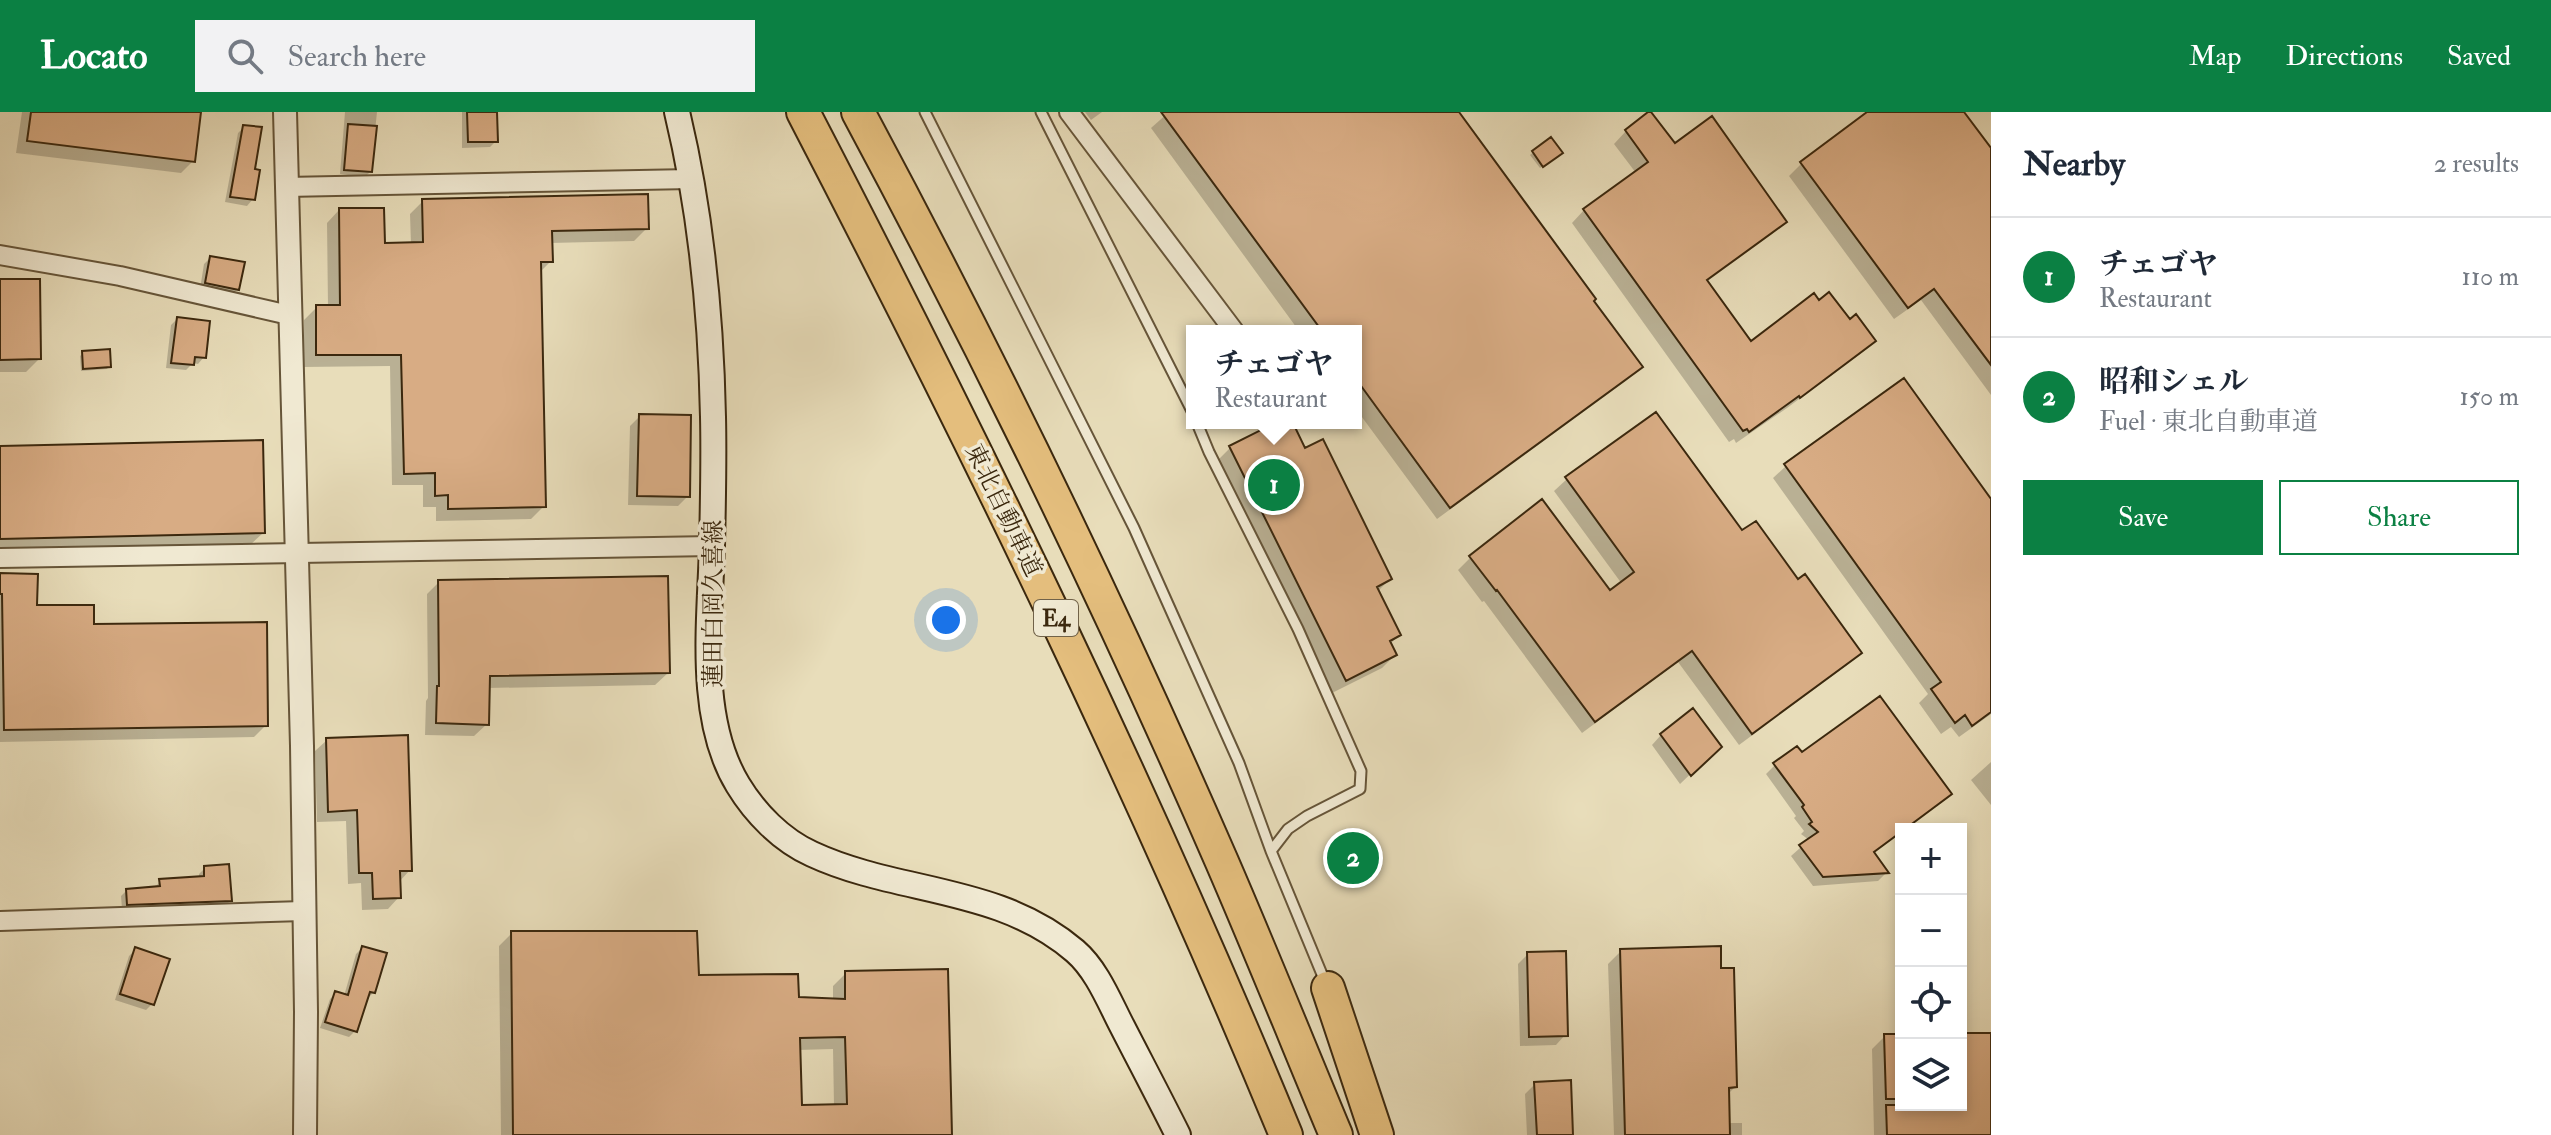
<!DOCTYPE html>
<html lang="en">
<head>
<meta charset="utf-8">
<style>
  :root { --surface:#fff; --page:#f2f2f3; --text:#1f2937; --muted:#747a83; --line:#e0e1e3; --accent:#0b8043 }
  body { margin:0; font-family:"IM FELL Double Pica","Noto Serif JP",serif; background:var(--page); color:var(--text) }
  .controls { position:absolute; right:24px; bottom:24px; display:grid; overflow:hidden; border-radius:0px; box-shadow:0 4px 12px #0003 }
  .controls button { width:72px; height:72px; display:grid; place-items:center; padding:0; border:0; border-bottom:2px solid var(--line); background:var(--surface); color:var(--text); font:40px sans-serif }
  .you { position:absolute; left:946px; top:508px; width:28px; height:28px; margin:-20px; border:6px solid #fff; border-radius:50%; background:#1a73e8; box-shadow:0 0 0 12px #1a73e833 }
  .badge { display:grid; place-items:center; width:52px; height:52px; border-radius:50%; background:var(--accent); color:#fff; font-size:26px; font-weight:700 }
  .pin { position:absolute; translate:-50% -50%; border:4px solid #fff; box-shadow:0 2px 8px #0006 }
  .popup { position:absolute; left:1186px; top:213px; width:176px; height:104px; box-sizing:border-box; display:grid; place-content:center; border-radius:0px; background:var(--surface); filter:drop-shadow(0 2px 6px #0005); font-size:26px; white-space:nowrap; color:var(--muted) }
  .popup b { font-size:30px; color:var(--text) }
  .popup::after { content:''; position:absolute; left:50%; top:100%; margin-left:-16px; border:16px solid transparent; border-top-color:var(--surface) }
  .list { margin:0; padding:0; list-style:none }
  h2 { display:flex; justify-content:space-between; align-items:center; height:104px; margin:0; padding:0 32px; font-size:34px }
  h2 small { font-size:26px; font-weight:400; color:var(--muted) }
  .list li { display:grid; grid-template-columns:52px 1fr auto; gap:24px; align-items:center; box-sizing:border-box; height:120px; padding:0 32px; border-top:2px solid var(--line) }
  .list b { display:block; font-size:30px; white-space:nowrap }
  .list p { margin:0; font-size:26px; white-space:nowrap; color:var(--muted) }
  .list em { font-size:26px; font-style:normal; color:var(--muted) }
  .actions { display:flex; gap:16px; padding:24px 32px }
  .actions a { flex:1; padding:18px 0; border:2px solid var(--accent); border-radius:0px; text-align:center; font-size:28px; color:var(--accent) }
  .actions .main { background:var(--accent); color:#fff }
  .icon { flex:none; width:44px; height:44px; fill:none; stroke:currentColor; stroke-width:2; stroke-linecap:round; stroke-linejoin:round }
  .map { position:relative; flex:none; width:1991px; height:1023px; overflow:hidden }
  header { display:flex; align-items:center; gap:48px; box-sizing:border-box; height:112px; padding:0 40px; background:var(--accent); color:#fff }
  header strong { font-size:38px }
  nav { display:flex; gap:44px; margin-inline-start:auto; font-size:28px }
  .search { width:560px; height:72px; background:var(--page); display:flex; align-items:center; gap:20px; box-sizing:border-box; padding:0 28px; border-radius:0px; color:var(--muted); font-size:30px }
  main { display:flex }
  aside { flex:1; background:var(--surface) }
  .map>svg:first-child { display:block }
  .shadow { fill:#0003; fill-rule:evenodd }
  .building { fill:#d8ac84; stroke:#3b280e; stroke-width:2; fill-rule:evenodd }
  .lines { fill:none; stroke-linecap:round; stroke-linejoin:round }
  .service-casing { stroke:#665539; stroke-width:13 }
  .minor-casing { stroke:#665539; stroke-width:22 }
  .tertiary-casing { stroke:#665539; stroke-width:26 }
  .secondary-casing { stroke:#3b280e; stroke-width:28 }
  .motorway-casing { stroke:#3b280e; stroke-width:36 }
  .service { stroke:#f0e9d2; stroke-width:9 }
  .minor { stroke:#f0e9d2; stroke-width:18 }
  .tertiary { stroke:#f0e9d2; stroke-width:22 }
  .secondary { stroke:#f0e9d2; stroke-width:24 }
  .motorway { stroke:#e4be7d; stroke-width:32 }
  .labels { text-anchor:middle; stroke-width:7; stroke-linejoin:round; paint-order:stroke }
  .shield { fill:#f0e9d2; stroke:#716249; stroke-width:2 }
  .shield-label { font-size:22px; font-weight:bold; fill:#3b280e }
  .street-label { font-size:24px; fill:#3b280e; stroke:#f0e9d2 }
</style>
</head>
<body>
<header>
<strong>Locato</strong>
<div class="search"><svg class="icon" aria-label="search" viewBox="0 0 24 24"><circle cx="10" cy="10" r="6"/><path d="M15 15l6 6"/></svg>Search here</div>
<nav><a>Map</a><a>Directions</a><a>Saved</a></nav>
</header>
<main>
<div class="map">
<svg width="1991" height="1023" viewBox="0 0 1991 1023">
  <rect width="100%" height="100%" fill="#e8ddba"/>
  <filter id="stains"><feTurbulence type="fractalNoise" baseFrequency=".0025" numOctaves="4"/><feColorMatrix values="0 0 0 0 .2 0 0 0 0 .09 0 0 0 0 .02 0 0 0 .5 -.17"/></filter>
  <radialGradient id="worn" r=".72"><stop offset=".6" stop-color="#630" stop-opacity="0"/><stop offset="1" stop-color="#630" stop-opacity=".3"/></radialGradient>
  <!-- shadow -->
  <path class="shadow" d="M 22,0 L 199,0 L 193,49 L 181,61 L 16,41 Z
    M 345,0 L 377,0 L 371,59 L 365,65 L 340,62 Z
    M 462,0 L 495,0 L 496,29 L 490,35 L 462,36 Z
    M 1085,0 L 1102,0 L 1091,8 Z
    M 1169,0 L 1456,0 L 1640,255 L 1627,268 L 1437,407 L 1356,297 L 1356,219 L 1299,219 L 1151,16 Z
    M 1871,0 L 1962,0 L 1991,40 L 1991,283 L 1921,188 L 1894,207 L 1789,64 L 1801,52 Z
    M 244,15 L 253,59 L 253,87 L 247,94 L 225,90 L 238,21 Z
    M 1626,19 L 1674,34 L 1785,110 L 1772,122 L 1706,170 L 1751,232 L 1818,190 L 1873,228 L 1861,241 L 1787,296 L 1736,331 L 1734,327 L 1729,330 L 1572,111 L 1584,98 L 1636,61 L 1614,32 Z
    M 1551,27 L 1558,43 L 1540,56 L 1530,43 Z
    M 423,89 L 647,116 L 634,129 L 550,131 L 551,149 L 539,161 L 544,394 L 531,407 L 436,409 L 436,395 L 423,395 L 423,373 L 392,373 L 390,254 L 304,255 L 304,208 L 317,195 L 328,195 L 327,111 L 339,98 L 383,133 L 411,133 L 410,102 Z
    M 210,146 L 238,177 L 231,183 L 200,177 L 204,152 Z
    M 0,169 L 39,247 L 26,260 L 0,260 Z
    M 177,207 L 204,245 L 198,252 L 193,251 L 186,258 L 166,256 L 171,213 Z
    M 83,241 L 109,254 L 107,257 L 81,259 L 80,244 Z
    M 640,304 L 688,384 L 678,394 L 628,393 L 630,314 Z
    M 1280,311 L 1291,311 L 1304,339 L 1390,467 L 1378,479 L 1399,523 L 1390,532 L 1395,543 L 1382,556 L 1332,581 L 1217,349 L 1230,336 Z
    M 0,335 L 263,421 L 250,433 L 0,439 Z
    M 1786,354 L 1991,390 L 1991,602 L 1959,625 L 1951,615 L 1941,622 L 1919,591 L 1928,582 L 1773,366 Z
    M 1567,367 L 1741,421 L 1797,469 L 1860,541 L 1847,553 L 1739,633 L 1678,550 L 1582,621 L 1484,489 L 1482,490 L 1458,458 L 1470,446 L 1541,390 L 1610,481 L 1622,472 L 1554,379 Z
    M 0,464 L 35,495 L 92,514 L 266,613 L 254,625 L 0,630 Z
    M 439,470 L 668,561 L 655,573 L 488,576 L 487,612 L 474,624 L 425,623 L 426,589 L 428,586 L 427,482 Z
    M 1661,623 L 1719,635 L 1680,672 L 1652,633 Z
    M 327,628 L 410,758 L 399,770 L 399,785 L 388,797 L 362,798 L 361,771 L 348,772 L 346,709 L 317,710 L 315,639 Z
    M 1801,643 L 1940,691 L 1905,717 L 1901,717 L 1901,720 L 1872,742 L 1887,760 L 1878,769 L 1813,774 L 1791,744 L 1809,728 L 1801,722 L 1804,719 L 1794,706 L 1796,704 L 1766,662 L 1775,653 Z
    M 1991,650 L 1991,693 L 1971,668 Z
    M 205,756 L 230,789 L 225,794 L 122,797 L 121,784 L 126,779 L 155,776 L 160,769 L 199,766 L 199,762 Z
    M 512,821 L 797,887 L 833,888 L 833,874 L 846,861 L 950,1023 L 501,1023 L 499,834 ZM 833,937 L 834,994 L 800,995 L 798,938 Z
    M 362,836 L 374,880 L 367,887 L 355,919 L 349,925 L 320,916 L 330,887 L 336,881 L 344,884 L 356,842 Z
    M 135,838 L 152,892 L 146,898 L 115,888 L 129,844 Z
    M 1621,839 L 1719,858 L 1735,975 L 1727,983 L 1728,1011 L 1742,1011 L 1742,1023 L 1614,1023 L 1608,852 Z
    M 1528,842 L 1565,923 L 1556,933 L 1520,934 L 1518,852 Z
    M 1961,923 L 1991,923 L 1991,1023 L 1874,1023 L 1872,937 L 1885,924 L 1901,924 L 1901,993 L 1961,993 Z
    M 1535,972 L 1571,1023 L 1527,1023 L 1525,982 Z"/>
  <!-- building -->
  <path class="building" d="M 31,0 L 201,0 L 195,50 L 27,29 Z
    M 467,0 L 497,0 L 498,30 L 468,30 Z
    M 1161,0 L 1459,0 L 1596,187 L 1594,189 L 1643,255 L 1450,396 L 1356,267 L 1356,219 L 1322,219 Z
    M 1648,0 L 1651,0 L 1675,31 L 1712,4 L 1787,110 L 1707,168 L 1751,229 L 1814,181 L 1819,188 L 1829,180 L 1850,207 L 1856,202 L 1876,229 L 1800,286 L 1799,284 L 1749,320 L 1747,317 L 1743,319 L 1583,97 L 1648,50 L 1625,18 Z
    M 1867,0 L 1964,0 L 1991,36 L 1991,253 L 1934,177 L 1908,196 L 1800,50 Z
    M 348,12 L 377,14 L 372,60 L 344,58 Z
    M 243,13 L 262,15 L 255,57 L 260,58 L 255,88 L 230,85 Z
    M 1551,25 L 1563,41 L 1543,55 L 1532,39 Z
    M 648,82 L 649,117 L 552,119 L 553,150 L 541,150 L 546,395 L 448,397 L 448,383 L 435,384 L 435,361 L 404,362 L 401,243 L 316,243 L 316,193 L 340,193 L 339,96 L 384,96 L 385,131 L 423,130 L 422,87 Z
    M 210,144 L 245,150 L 239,178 L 205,171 Z
    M 0,167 L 40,167 L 41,247 L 0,248 Z
    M 177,205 L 210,209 L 206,246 L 195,245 L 194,253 L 171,251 Z
    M 110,237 L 111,255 L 83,257 L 82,239 Z
    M 1904,266 L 1991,387 L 1991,600 L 1972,614 L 1965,603 L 1955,611 L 1931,577 L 1941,570 L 1784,352 Z
    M 1656,300 L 1742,418 L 1756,409 L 1798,467 L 1805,462 L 1862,541 L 1752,622 L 1692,539 L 1595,610 L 1497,478 L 1496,479 L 1469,444 L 1542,387 L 1610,478 L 1634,460 L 1565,365 Z
    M 639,302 L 691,303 L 690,385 L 637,384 Z
    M 1275,311 L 1293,311 L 1305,336 L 1323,327 L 1392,467 L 1377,475 L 1401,523 L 1390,529 L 1397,543 L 1346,569 L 1229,334 Z
    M 263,328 L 265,421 L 0,427 L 0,334 Z
    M 0,461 L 38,462 L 37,493 L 94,493 L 94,512 L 267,510 L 268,614 L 4,618 L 2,482 L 0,482 Z
    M 668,464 L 670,561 L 490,564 L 489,613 L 436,611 L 437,574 L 439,574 L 438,468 Z
    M 1880,584 L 1952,682 L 1905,717 L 1901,717 L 1901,720 L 1874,740 L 1889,761 L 1823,765 L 1799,733 L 1818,720 L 1809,712 L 1812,710 L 1802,695 L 1804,693 L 1773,651 L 1797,634 L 1802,640 Z
    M 1693,596 L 1722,635 L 1691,664 L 1660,622 Z
    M 408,623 L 412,759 L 400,759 L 401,786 L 373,787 L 372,761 L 359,761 L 357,698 L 328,700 L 326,626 Z
    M 229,752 L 232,789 L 127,793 L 126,777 L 160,774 L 159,767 L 204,764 L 204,754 Z
    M 511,819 L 697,819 L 699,863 L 798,862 L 799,885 L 845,887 L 845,859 L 948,857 L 952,1023 L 513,1023 ZM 845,925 L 847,992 L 802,993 L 800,926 Z
    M 362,834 L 387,841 L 375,881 L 370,880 L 357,920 L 325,910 L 335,879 L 348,883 Z
    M 1721,834 L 1721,856 L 1734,856 L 1737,975 L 1729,976 L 1730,1023 L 1625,1023 L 1620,837 Z
    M 135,835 L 170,847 L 154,893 L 120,882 Z
    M 1566,839 L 1568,924 L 1529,925 L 1527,840 Z
    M 1961,921 L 1991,921 L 1991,1023 L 1887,1023 L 1886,993 L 1961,993 Z
    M 1884,922 L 1901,922 L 1901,987 L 1886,987 Z
    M 1571,968 L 1573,1023 L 1537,1023 L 1534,970 Z"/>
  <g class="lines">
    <!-- service casing -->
    <g class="service-casing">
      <path id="service" d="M 925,0 L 1134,416 L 1239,651 L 1271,739 L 1326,872
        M 1041,0 L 1192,299
        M 1197,311 L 1209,340 L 1298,517 L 1361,659 L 1360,677 L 1307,704 L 1288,717 L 1271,739"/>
    </g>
    <!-- minor casing -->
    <g class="minor-casing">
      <path id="minor" d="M 1069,0 L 1234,219
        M 286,75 L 691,67
        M 0,143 L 120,164 L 289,203
        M 0,446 L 712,434
        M 0,809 L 303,799"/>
    </g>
    <!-- tertiary casing -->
    <g class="tertiary-casing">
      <path id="tertiary" d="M 285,0 L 302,634 L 306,900 L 305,1023"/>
    </g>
    <!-- secondary casing -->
    <g class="secondary-casing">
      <path id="secondary" d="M 677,0 C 701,100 711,202 713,305 C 714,348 713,391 712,434 C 710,509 697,606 738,673 C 755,701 781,728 812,742 C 898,782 998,773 1075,839 C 1097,858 1109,889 1122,914 C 1141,951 1160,987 1178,1023"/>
    </g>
    <!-- motorway casing -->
    <g class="motorway-casing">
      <path id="motorway" d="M 803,0 C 977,335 1142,674 1286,1023
        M 858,0 C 989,244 1111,495 1222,750 C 1261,840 1298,932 1336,1023
        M 1328,876 L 1377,1023"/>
    </g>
    <!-- service -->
    <use href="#service" class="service"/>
    <!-- minor -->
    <use href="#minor" class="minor"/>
    <!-- tertiary -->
    <use href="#tertiary" class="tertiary"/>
    <!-- secondary -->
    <use href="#secondary" class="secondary"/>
    <!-- motorway -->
    <use href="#motorway" class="motorway"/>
  </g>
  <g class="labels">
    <!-- shield labels -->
    <rect class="shield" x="1034" y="488" width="44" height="36" rx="6"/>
    <g class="shield-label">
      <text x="1056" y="514">E4</text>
    </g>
    <!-- street labels -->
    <g class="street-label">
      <text transform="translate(1004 398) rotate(64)" y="8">東北自動車道</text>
      <text transform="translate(713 492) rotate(-90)" y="8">蓮田白岡久喜線</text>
    </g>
  </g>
  <rect width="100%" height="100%" filter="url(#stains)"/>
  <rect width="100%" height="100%" fill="url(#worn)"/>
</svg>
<div class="controls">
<button>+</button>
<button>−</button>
<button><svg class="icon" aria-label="locate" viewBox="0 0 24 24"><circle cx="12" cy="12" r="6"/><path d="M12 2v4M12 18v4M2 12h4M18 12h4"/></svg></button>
<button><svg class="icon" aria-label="layers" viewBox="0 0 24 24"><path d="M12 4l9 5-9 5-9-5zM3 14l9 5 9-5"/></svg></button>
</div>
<div class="you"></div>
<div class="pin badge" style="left:1274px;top:373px">1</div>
<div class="popup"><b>チェゴヤ</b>Restaurant</div>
<div class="pin badge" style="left:1353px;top:746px">2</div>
</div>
<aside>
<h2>Nearby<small>2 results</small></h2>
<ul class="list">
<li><span class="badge">1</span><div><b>チェゴヤ</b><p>Restaurant</p></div><em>110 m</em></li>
<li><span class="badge">2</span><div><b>昭和シェル</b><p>Fuel · 東北自動車道</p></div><em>150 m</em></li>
</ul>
<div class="actions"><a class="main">Save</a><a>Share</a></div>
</aside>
</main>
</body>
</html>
